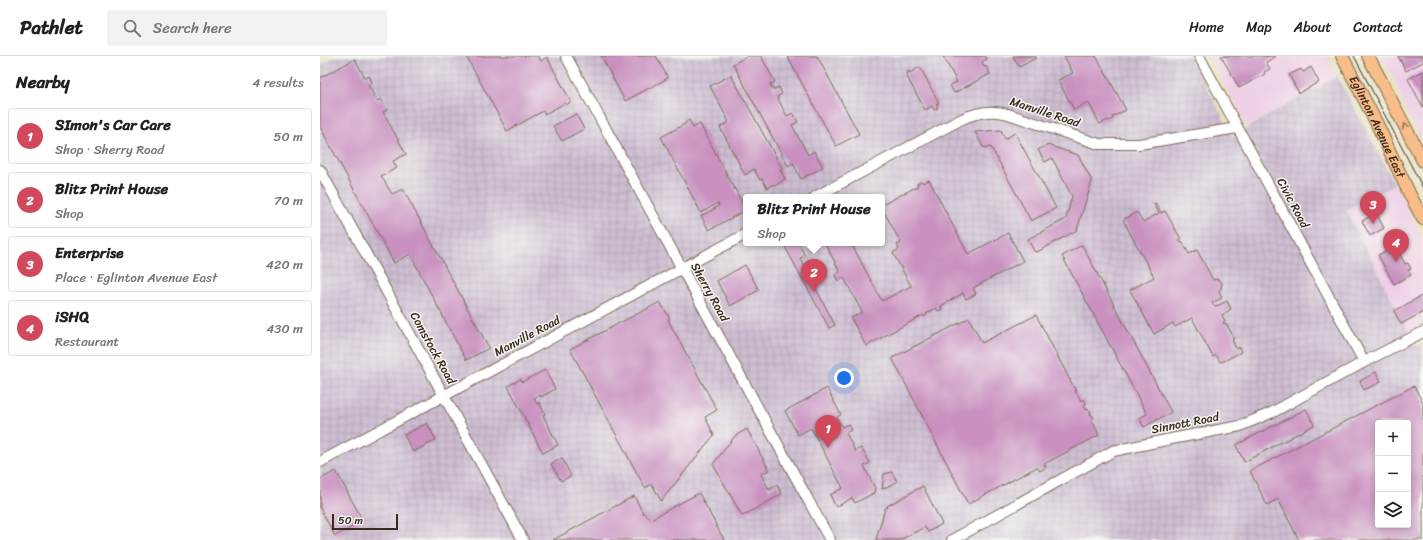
<!DOCTYPE html>
<html lang="en">
<head>
<meta charset="utf-8">
<style>
  :root { --surface:#fff; --page:#f2f2f2; --text:#202124; --muted:#757577; --line:#e0e0e0; --accent:#d1495b }
  body { margin:0; font-family:Sriracha,sans-serif; background:var(--page); color:var(--text) }
  .controls { position:absolute; right:12px; bottom:12px; display:grid; overflow:hidden; border-radius:4px; box-shadow:0 2px 6px #0003 }
  .controls button { width:36px; height:36px; display:grid; place-items:center; padding:0; border:0; border-bottom:1px solid var(--line); background:var(--surface); color:var(--text); font:20px sans-serif }
  .scale { position:absolute; left:12px; bottom:10px; width:66px; box-sizing:border-box; padding-left:4px; border:2px solid #3b2a1e; border-top:0; font-size:11px; line-height:14px; white-space:nowrap; color:#3b2a1e; -webkit-text-stroke:3px #f6f6f2; paint-order:stroke }
  .you { position:absolute; left:524px; top:322px; width:14px; height:14px; margin:-10px; border:3px solid #fff; border-radius:50%; background:#1a73e8; box-shadow:0 0 0 6px #1a73e833 }
  .badge { display:grid; place-items:center; width:26px; height:26px; border-radius:50%; background:var(--accent); color:#fff; font-size:13px; font-weight:700 }
  .pin { position:absolute; translate:-50% -33px; filter:drop-shadow(0 1px 2px #0008) }
  .pin::after { content:''; position:absolute; top:21px; width:14px; height:12px; background:inherit; clip-path:polygon(0 0,100% 0,50% 100%) }
  .popup { position:absolute; left:423px; top:138px; width:142px; height:52px; box-sizing:border-box; display:grid; place-content:center; border-radius:4px; background:var(--surface); filter:drop-shadow(0 1px 3px #0005); font-size:13px; white-space:nowrap; color:var(--muted) }
  .popup b { font-size:15px; color:var(--text) }
  .popup::after { content:''; position:absolute; left:50%; top:100%; margin-left:-8px; border:8px solid transparent; border-top-color:var(--surface) }
  .list { margin:0; padding:0; list-style:none }
  h2 { display:flex; justify-content:space-between; align-items:center; height:52px; margin:0; padding:0 16px; font-size:17px }
  h2 small { font-size:13px; font-weight:400; color:var(--muted) }
  .list li { display:grid; grid-template-columns:26px 1fr auto; gap:12px; align-items:center; box-sizing:border-box; height:56px; margin:0 8px 8px; padding:0 8px; border:1px solid var(--line); border-radius:4px }
  .list b { display:block; font-size:15px; white-space:nowrap }
  .list p { margin:0; font-size:13px; white-space:nowrap; color:var(--muted) }
  .list em { font-size:13px; font-style:normal; color:var(--muted) }
  .icon { flex:none; width:22px; height:22px; fill:none; stroke:currentColor; stroke-width:2; stroke-linecap:round; stroke-linejoin:round }
  .map { position:relative; flex:none; width:1103px; height:484px; overflow:hidden }
  header { display:flex; align-items:center; gap:24px; box-sizing:border-box; height:56px; padding:0 20px; background:var(--surface); border-bottom:1px solid var(--line) }
  header strong { font-size:19px }
  nav { display:flex; gap:22px; margin-inline-start:auto; font-size:14px }
  .search { width:280px; height:36px; background:var(--page); display:flex; align-items:center; gap:10px; box-sizing:border-box; padding:0 14px; border-radius:4px; color:var(--muted); font-size:15px }
  main { display:flex }
  aside { flex:1; background:var(--surface) }
  .map>svg:first-child { display:block }
  .built { fill:#efd0e6 }
  .industrial { fill:url(#industrial-grid); fill-rule:evenodd }
  .building { fill:#c990c0; fill-rule:evenodd }
  .lines { fill:none; stroke-linecap:round; stroke-linejoin:round }
  .minor-casing { stroke:#786a56; stroke-width:12 }
  .major-casing { stroke:#786a56; stroke-width:14 }
  .minor { stroke:#fff; stroke-width:10 }
  .major { stroke:#f8bd89; stroke-width:12 }
  .tram { stroke:#3b2a1e; stroke-width:1 }
  .oneway { stroke:#906c4e }
  .labels { text-anchor:middle; stroke-width:3; stroke-linejoin:round; paint-order:stroke }
  .street-label { font-size:12px; fill:#3b2a1e; stroke:#f6f6f2 }
</style>
</head>
<body>
<header>
<strong>Pathlet</strong>
<div class="search"><svg class="icon" aria-label="search" viewBox="0 0 24 24"><circle cx="10" cy="10" r="6"/><path d="M15 15l6 6"/></svg>Search here</div>
<nav><a>Home</a><a>Map</a><a>About</a><a>Contact</a></nav>
</header>
<main>
<aside>
<h2>Nearby<small>4 results</small></h2>
<ul class="list">
<li><span class="badge">1</span><div><b>SImon's Car Care</b><p>Shop · Sherry Road</p></div><em>50 m</em></li>
<li><span class="badge">2</span><div><b>Blitz Print House</b><p>Shop</p></div><em>70 m</em></li>
<li><span class="badge">3</span><div><b>Enterprise</b><p>Place · Eglinton Avenue East</p></div><em>420 m</em></li>
<li><span class="badge">4</span><div><b>iSHQ</b><p>Restaurant</p></div><em>430 m</em></li>
</ul>
</aside>
<div class="map">
<svg width="1103" height="484" viewBox="0 0 1103 484">
  <defs>
    <pattern id="industrial-grid" width="8" height="8" patternUnits="userSpaceOnUse"><rect width="8" height="8" fill="#cdbed2"/><path d="M0 4h8M4 0v8" fill="none" stroke="#b1a3b4"/></pattern>
  </defs>
  <rect width="100%" height="100%" fill="#f6f6f2"/>
  <filter id="ink" filterUnits="userSpaceOnUse"><feTurbulence type="fractalNoise" baseFrequency=".025" numOctaves="2"/><feDisplacementMap in="SourceGraphic" scale="8" xChannelSelector="R" yChannelSelector="G"/><feConvolveMatrix kernelMatrix="1 2 1 2 8 2 1 2 1" color-interpolation-filters="sRGB"/></filter>
  <filter id="wash" filterUnits="userSpaceOnUse"><feTurbulence type="fractalNoise" baseFrequency=".012" numOctaves="4" result="noise"/><feDisplacementMap in="SourceGraphic" scale="16" xChannelSelector="R" yChannelSelector="G"/><feGaussianBlur stdDeviation="0.9" result="paint"/><feColorMatrix in="noise" values="0 0 0 0 0 0 0 0 0 0 0 0 0 0 0 0 0 1.4 0 .05"/><feComposite in="paint" operator="in"/></filter>
  <g filter="url(#wash)">
    <rect width="100%" height="100%" fill="#e8e1be"/>
    <!-- built -->
    <path class="built" d="M 889,0 L 1007,0 L 1017,20 L 927,71 Z
      M 1060,0 L 1103,0 L 1103,87 L 1086,54 L 1072,18 Z
      M 1075,128 L 1103,184 L 1103,268 L 1089,277 L 1026,153 Z"/>
    <!-- industrial -->
    <path class="industrial" d="M 17,0 L 870,0 L 913,80 L 1017,20 L 1075,128 L 1026,154 L 1096,290 L 1103,287 L 1103,484 L 0,484 L 0,9 ZM 426,141 L 562,141 L 562,187 L 426,187 ZM 1058,367 L 1088,367 L 1088,469 L 1058,469 Z"/>
    <g id="blocks">
      <!-- building -->
      <path class="building" d="M 146,0 L 218,0 L 221,5 L 227,1 L 251,46 L 246,49 L 245,47 L 225,58 L 223,55 L 187,75 Z
        M 281,0 L 336,0 L 348,22 L 305,45 Z
        M 428,0 L 441,0 L 455,26 L 450,28 L 453,34 L 459,31 L 462,38 L 457,41 L 467,60 L 473,57 L 478,66 L 472,69 L 488,99 L 494,95 L 503,111 L 481,123 L 473,107 L 468,110 L 413,8 Z
        M 467,0 L 497,0 L 539,78 L 516,90 Z
        M 623,0 L 665,0 L 667,3 L 662,6 L 664,11 L 666,10 L 670,18 L 634,37 L 630,29 L 637,26 Z
        M 693,0 L 715,0 L 716,2 L 699,11 Z
        M 744,0 L 776,0 L 806,54 L 792,61 L 793,63 L 789,65 L 788,64 L 780,68 L 768,46 L 754,54 L 738,24 L 753,17 Z
        M 901,0 L 956,0 L 946,6 L 950,13 L 944,16 L 945,18 L 919,32 Z
        M 1078,0 L 1103,0 L 1103,6 L 1086,15 Z
        M 35,3 L 45,22 L 49,20 L 52,27 L 48,29 L 57,45 L 61,43 L 67,54 L 63,56 L 86,98 L 73,105 L 77,112 L 61,120 L 72,138 L 83,133 L 169,292 L 146,304 L 90,198 L 74,207 L 0,71 L 0,22 Z
        M 600,11 L 619,47 L 616,48 L 618,52 L 614,54 L 612,50 L 605,54 L 586,19 L 588,18 L 587,16 L 589,15 L 590,17 Z
        M 991,11 L 999,26 L 979,37 L 969,19 L 981,13 L 983,16 Z
        M 1103,15 L 1103,51 L 1088,23 Z
        M 411,19 L 462,112 L 460,113 L 465,123 L 455,130 L 454,128 L 447,132 L 442,123 L 440,124 L 434,113 L 425,119 L 400,71 L 409,66 L 390,30 Z
        M 256,58 L 264,73 L 242,85 L 233,70 Z
        M 369,64 L 373,72 L 380,68 L 426,154 L 389,174 L 381,160 L 399,150 L 398,147 L 381,157 L 341,81 L 365,68 L 365,67 Z
        M 681,74 L 685,83 L 695,77 L 736,152 L 711,165 L 671,91 L 668,92 L 663,91 L 655,76 Z
        M 727,89 L 758,99 L 772,125 L 757,174 L 717,196 L 714,195 L 708,183 L 746,163 L 752,140 L 732,102 L 725,106 L 718,94 Z
        M 609,124 L 648,198 L 688,177 L 703,205 L 653,232 L 656,238 L 646,243 L 643,237 L 621,250 L 622,253 L 618,255 L 616,252 L 606,258 L 607,259 L 604,261 L 603,259 L 546,290 L 531,262 L 542,256 L 524,222 L 518,225 L 515,219 L 520,216 L 505,187 L 531,187 L 562,245 L 591,230 L 573,197 L 579,193 L 577,189 L 581,187 L 562,152 L 562,149 L 598,130 L 597,128 L 601,125 L 603,127 Z
        M 836,147 L 841,157 L 845,155 L 861,183 L 859,184 L 860,186 L 862,185 L 869,198 L 877,194 L 893,224 L 897,223 L 902,227 L 901,232 L 899,235 L 902,242 L 892,247 L 895,251 L 907,245 L 911,253 L 902,259 L 905,265 L 903,266 L 904,268 L 906,267 L 914,282 L 912,283 L 916,293 L 919,291 L 921,296 L 904,305 L 900,306 L 896,299 L 893,301 L 872,262 L 855,271 L 853,267 L 834,278 L 810,234 L 834,221 L 803,164 L 817,156 L 823,166 L 839,157 L 834,148 Z
        M 1056,157 L 1064,172 L 1050,180 L 1042,165 Z
        M 463,187 L 478,187 L 485,200 L 480,202 L 515,269 L 509,272 Z
        M 762,189 L 851,356 L 824,371 L 819,362 L 827,358 L 742,200 Z
        M 1076,190 L 1085,208 L 1088,207 L 1091,213 L 1088,214 L 1091,219 L 1074,228 L 1058,199 Z
        M 425,209 L 439,234 L 410,250 L 397,225 Z
        M 1103,239 L 1103,256 L 1081,268 L 1074,255 Z
        M 340,246 L 350,263 L 348,264 L 397,354 L 385,361 L 394,379 L 341,445 L 332,428 L 325,432 L 250,293 Z
        M 716,259 L 761,345 L 764,343 L 766,348 L 764,350 L 766,354 L 767,353 L 771,356 L 770,358 L 774,361 L 772,364 L 779,379 L 724,408 L 726,411 L 720,415 L 717,411 L 648,448 L 572,302 L 649,262 L 662,287 Z
        M 225,314 L 235,333 L 221,341 L 220,339 L 214,342 L 217,348 L 219,346 L 225,358 L 223,359 L 238,389 L 223,397 L 188,330 L 201,323 L 202,326 Z
        M 1056,316 L 1061,326 L 1044,334 L 1040,325 Z
        M 1094,330 L 1103,347 L 1103,484 L 979,484 L 958,443 L 947,449 L 930,415 ZM 1058,367 L 1088,367 L 1088,469 L 1058,469 Z
        M 507,332 L 521,359 L 517,361 L 522,371 L 528,368 L 531,374 L 526,377 L 535,395 L 541,392 L 550,407 L 544,410 L 555,432 L 554,437 L 535,447 L 532,442 L 516,451 L 510,439 L 523,432 L 491,372 L 478,379 L 465,355 Z
        M 986,353 L 994,369 L 924,406 L 916,389 Z
        M 107,367 L 116,384 L 93,396 L 84,379 Z
        M 427,373 L 449,414 L 441,418 L 449,434 L 457,429 L 462,438 L 422,460 L 393,408 L 415,380 Z
        M 242,402 L 251,420 L 241,425 L 231,408 Z
        M 16,415 L 43,465 L 15,480 L 0,452 L 0,423 Z
        M 572,416 L 577,426 L 562,433 L 564,418 Z
        M 603,430 L 622,468 L 608,476 L 605,471 L 580,484 L 556,484 L 565,452 L 568,451 L 567,450 Z
        M 379,437 L 404,484 L 233,484 L 314,440 L 323,457 L 331,463 Z"/>
    </g>
  </g>
  <g filter="url(#ink)">
    <use href="#blocks" fill-opacity="0" stroke="#786a56" stroke-width="1"/>
    <g class="lines">
      <!-- minor casing -->
      <g class="minor-casing">
        <path id="minor" d="M 246,0 L 510,484
          M 879,0 L 1044,306
          M 0,114 L 203,484
          M 495,141 L 640,64 C 656,56 671,53 688,58 L 779,88 L 819,88 L 917,72
          M 0,406 L 426,178
          M 632,484 L 793,395 L 851,383 L 920,370 L 953,356 L 1044,306 L 1103,276"/>
      </g>
      <!-- major casing -->
      <g class="major-casing">
        <g id="major">
          <path id="s1" d="M 1022,0 L 1057,68 L 1090,139 L 1103,163"/>
          <path d="M 1048,0 L 1103,105"/>
        </g>
      </g>
      <!-- minor -->
      <use href="#minor" class="minor"/>
      <!-- major -->
      <use href="#major" class="major"/>
      <!-- tram -->
      <path class="tram" d="M 1034,0 L 1103,132"/>
    </g>
    <!-- one-way arrows -->
    <defs><path id="oneway-chevron" d="M-2-3.5L2.5 0L-2 3.5" fill="none" stroke-width="1.6" stroke-linecap="round" stroke-linejoin="round"/></defs>
    <use class="oneway" href="#oneway-chevron" transform="translate(1085 70) rotate(-118)"/>
  </g>
  <g class="labels">
    <!-- street labels -->
    <g class="street-label">
      <text transform="translate(725 56) rotate(18)" y="4">Manville Road</text>
      <text dy="4" stroke="none"><textPath href="#s1" startOffset="79">Eglinton Avenue East</textPath></text>
      <text transform="translate(973 147) rotate(62)" y="4">Civic Road</text>
      <text transform="translate(390 236) rotate(61)" y="4">Sherry Road</text>
      <text transform="translate(207 280) rotate(-28)" y="4">Manville Road</text>
      <text transform="translate(113 292) rotate(61)" y="4">Comstock Road</text>
      <text transform="translate(865 367) rotate(-11)" y="4">Sinnott Road</text>
    </g>
  </g>
</svg>
<div class="controls">
<button>+</button>
<button>−</button>
<button><svg class="icon" aria-label="layers" viewBox="0 0 24 24"><path d="M12 4l9 5-9 5-9-5zM3 14l9 5 9-5"/></svg></button>
</div>
<div class="scale">50 m</div>
<div class="you"></div>
<div class="pin badge" style="left:508px;top:392px">1</div>
<div class="pin badge" style="left:494px;top:236px">2</div>
<div class="popup"><b>Blitz Print House</b>Shop</div>
<div class="pin badge" style="left:1053px;top:168px">3</div>
<div class="pin badge" style="left:1076px;top:206px">4</div>
</div>
</main>
</body>
</html>
